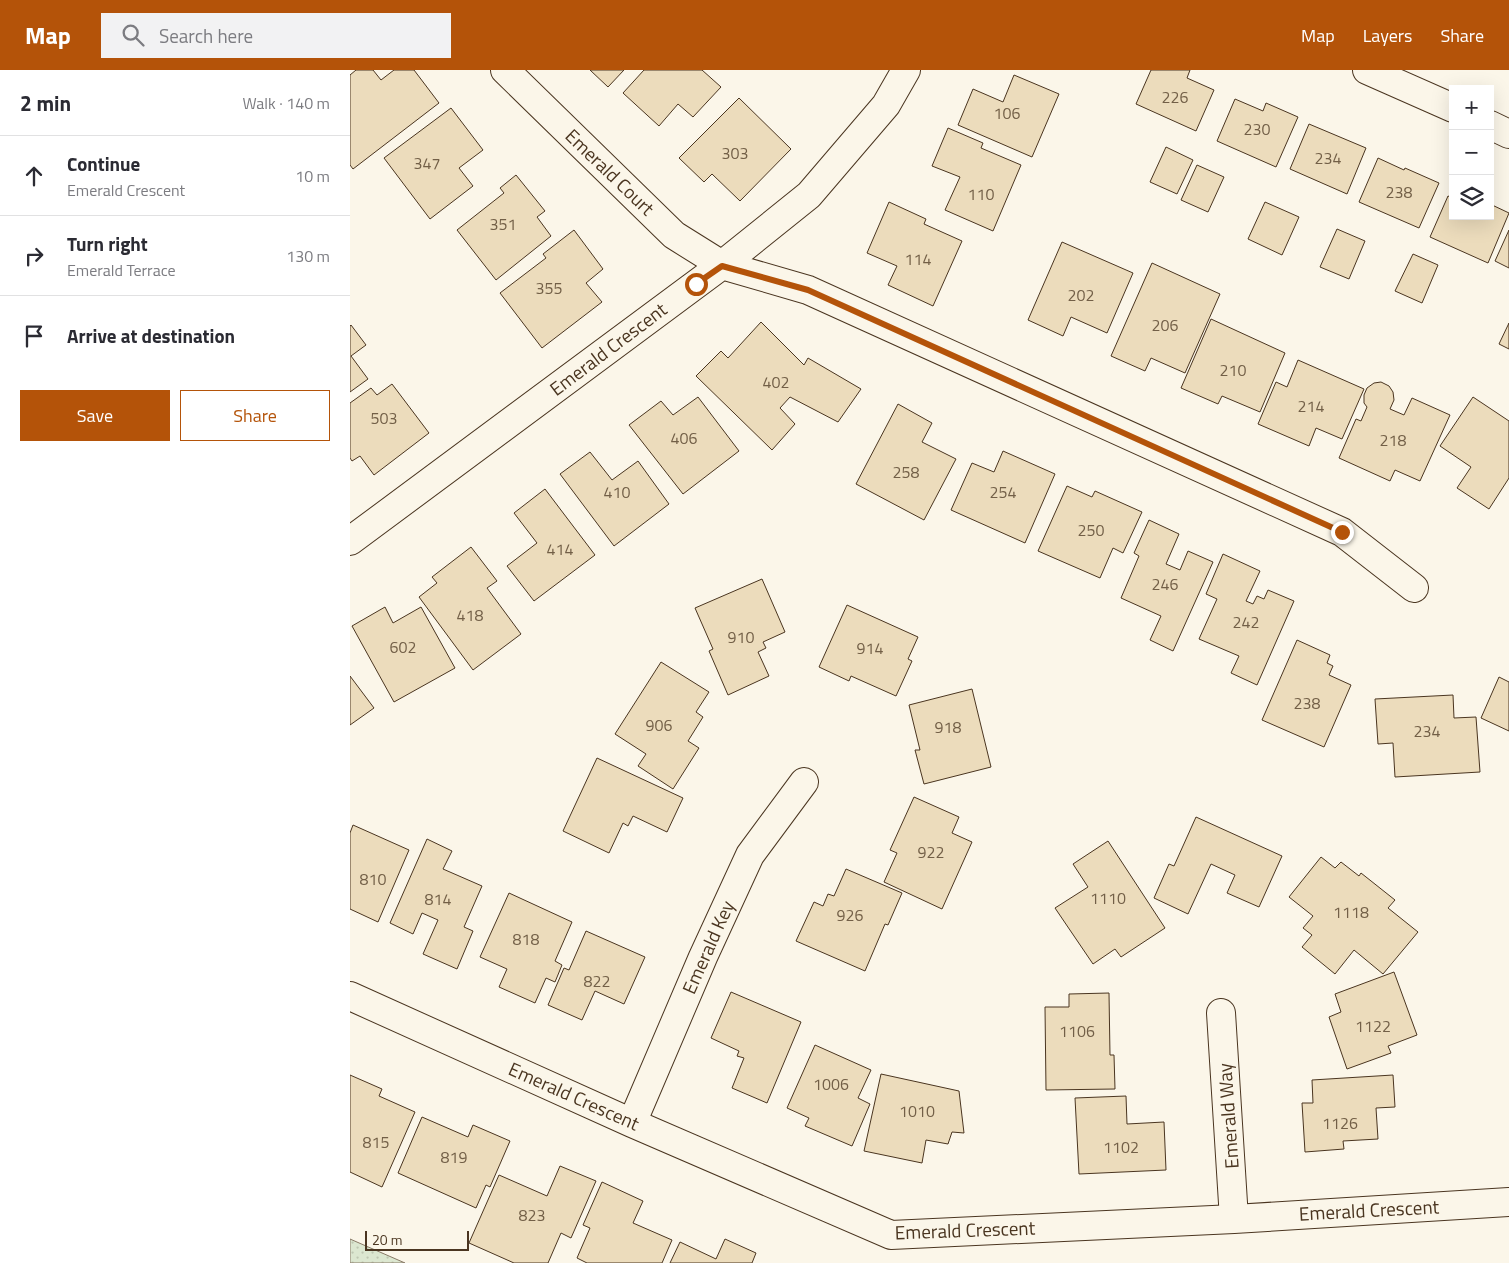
<!DOCTYPE html>
<html lang="en">
<head>
<meta charset="utf-8">
<style>
  :root { --surface:#fff; --page:#f2f2f3; --text:#2b2b33; --muted:#7c7c81; --line:#e1e1e2; --accent:#b45309 }
  body { margin:0; font-family:"Titillium Web",sans-serif; background:var(--page); color:var(--text) }
  .controls { position:absolute; right:15px; top:15px; display:grid; overflow:hidden; border-radius:0px; box-shadow:0 5px 20px #0002 }
  .controls button { width:45px; height:45px; display:grid; place-items:center; padding:0; border:0; border-bottom:1px solid var(--line); background:var(--surface); color:var(--text); font:25px sans-serif }
  .scale { position:absolute; left:15px; bottom:12px; width:104px; box-sizing:border-box; padding-left:5px; border:2px solid #4a3520; border-top:0; font-size:14px; line-height:18px; white-space:nowrap; color:#4a3520; -webkit-text-stroke:4px #fbf6e9; paint-order:stroke }
  .stop { position:absolute; width:15px; height:15px; margin:-11px; border:4px solid #b45309; border-radius:50%; background:#fff }
  .stop.end { background:#b45309; border-color:#fff; box-shadow:0 1px 5px #0008 }
  .list { margin:0; padding:0; list-style:none }
  h2 { display:flex; justify-content:space-between; align-items:center; height:65px; margin:0; padding:0 20px; font-size:21px }
  h2 small { font-size:16px; font-weight:400; color:var(--muted) }
  .list li { display:grid; grid-template-columns:32px 1fr auto; gap:15px; align-items:center; box-sizing:border-box; height:80px; padding:0 20px; border-top:1px solid var(--line) }
  .list b { display:block; font-size:19px; white-space:nowrap }
  .list p { margin:0; font-size:16px; white-space:nowrap; color:var(--muted) }
  .list em { font-size:16px; font-style:normal; color:var(--muted) }
  .actions { display:flex; gap:10px; padding:15px 20px }
  .actions a { flex:1; padding:11px 0; border:1px solid var(--accent); border-radius:0px; text-align:center; font-size:18px; color:var(--accent) }
  .actions .main { background:var(--accent); color:#fff }
  .icon { flex:none; width:28px; height:28px; fill:none; stroke:currentColor; stroke-width:2; stroke-linecap:round; stroke-linejoin:round }
  .map { position:relative; flex:none; width:1159px; height:1193px; overflow:hidden }
  header { display:flex; align-items:center; gap:30px; box-sizing:border-box; height:70px; padding:0 25px; background:var(--accent); color:#fff }
  header strong { font-size:24px }
  nav { display:flex; gap:28px; margin-inline-start:auto; font-size:18px }
  .search { width:350px; height:45px; background:var(--page); display:flex; align-items:center; gap:12px; box-sizing:border-box; padding:0 18px; border-radius:0px; color:var(--muted); font-size:19px }
  main { display:flex }
  aside { flex:1; background:var(--surface) }
  .map>svg:first-child { display:block }
  .park { fill:url(#park-dots); stroke:#887966 }
  .building { fill:#ecdcbc; stroke:#4a3520 }
  .lines { fill:none; stroke-linecap:round; stroke-linejoin:round }
  .minor-casing { stroke:#4a3520; stroke-width:30 }
  .minor { stroke:#fbf6e9; stroke-width:28 }
  .route { stroke:#b45309; stroke-width:6 }
  .labels { text-anchor:middle; stroke-width:4; stroke-linejoin:round; paint-order:stroke }
  .number-label { font-size:16px; fill:#725f47 }
  .street-label { font-size:19px; fill:#4a3520; stroke:#fbf6e9 }
</style>
</head>
<body>
<header>
<strong>Map</strong>
<div class="search"><svg class="icon" aria-label="search" viewBox="0 0 24 24"><circle cx="10" cy="10" r="6"/><path d="M15 15l6 6"/></svg>Search here</div>
<nav><a>Map</a><a>Layers</a><a>Share</a></nav>
</header>
<main>
<aside>
<h2>2 min<small>Walk · 140 m</small></h2>
<ul class="list">
<li><svg class="icon" aria-label="ahead" viewBox="0 0 24 24"><path d="M12 20V5M6 11l6-6 6 6"/></svg><div><b>Continue</b><p>Emerald Crescent</p></div><em>10 m</em></li>
<li><svg class="icon" aria-label="right" viewBox="0 0 24 24"><path d="M7 20v-9h11M14 6l5 5-5 5"/></svg><div><b>Turn right</b><p>Emerald Terrace</p></div><em>130 m</em></li>
<li><svg class="icon" aria-label="arrive" viewBox="0 0 24 24"><path d="M6 21V4h12l-3 4 3 4H6"/></svg><div><b>Arrive at destination</b></div></li>
</ul>
<div class="actions"><a class="main">Save</a><a>Share</a></div>
</aside>
<div class="map">
<svg width="1159" height="1193" viewBox="0 0 1159 1193">
  <defs>
    <pattern id="park-dots" width="8" height="8" patternUnits="userSpaceOnUse" patternTransform="scale(1.25)"><rect width="8" height="8" fill="#dce7d0"/><path d="M2 2h.1M6 6h.1" fill="none" stroke="#bec7b2" stroke-width="1.8" stroke-linecap="round"/></pattern>
  </defs>
  <rect width="100%" height="100%" fill="#fbf6e9"/>
  <!-- park -->
  <path class="park" d="M 0,1169 L 55,1193 L 0,1193 Z"/>
  <!-- building -->
  <path class="building" d="M 6,0 L 23,0 L 31,10 L 44,0 L 64,0 L 89,33 L 3,99 L 0,95 L 0,5 Z
    M 240,0 L 274,0 L 258,17 Z
    M 294,0 L 352,0 L 371,17 L 343,47 L 328,34 L 309,56 L 273,23 Z
    M 801,0 L 840,0 L 837,8 L 864,20 L 846,61 L 786,34 Z
    M 664,5 L 709,24 L 682,87 L 608,55 L 623,19 L 653,32 Z
    M 389,28 L 441,79 L 390,131 L 362,104 L 354,112 L 329,88 Z
    M 885,29 L 913,41 L 916,33 L 948,47 L 926,97 L 867,71 Z
    M 101,38 L 133,80 L 109,98 L 123,116 L 80,149 L 34,88 Z
    M 959,54 L 1016,78 L 997,124 L 940,99 Z
    M 598,58 L 633,73 L 631,78 L 671,95 L 643,161 L 595,140 L 610,107 L 582,96 Z
    M 816,77 L 843,90 L 827,124 L 800,112 Z
    M 1028,88 L 1054,100 L 1055,98 L 1089,113 L 1069,158 L 1009,132 Z
    M 847,95 L 874,107 L 858,142 L 831,130 Z
    M 166,105 L 195,141 L 187,147 L 201,166 L 146,210 L 107,160 L 154,123 L 150,118 Z
    M 1098,126 L 1103,128 L 1103,146 L 1140,146 L 1140,134 L 1159,143 L 1138,193 L 1080,167 Z
    M 539,132 L 576,149 L 574,154 L 612,171 L 583,236 L 538,215 L 547,196 L 517,183 Z
    M 915,132 L 949,147 L 932,185 L 898,169 Z
    M 987,159 L 1015,171 L 999,209 L 970,197 Z
    M 224,160 L 253,199 L 236,213 L 252,232 L 192,278 L 150,223 L 196,188 L 193,184 Z
    M 1159,160 L 1159,198 L 1145,191 Z
    M 712,172 L 783,203 L 757,263 L 721,247 L 713,266 L 678,250 Z
    M 1063,184 L 1088,195 L 1072,233 L 1045,221 Z
    M 802,193 L 870,224 L 835,303 L 801,288 L 795,301 L 761,286 Z
    M 861,249 L 935,283 L 910,342 L 872,326 L 868,334 L 831,318 Z
    M 411,252 L 454,295 L 458,288 L 511,319 L 488,352 L 440,327 L 430,338 L 445,354 L 422,380 L 346,306 L 371,281 L 378,288 Z
    M 1159,253 L 1159,279 L 1149,274 Z
    M 1,255 L 16,275 L 1,286 L 18,309 L 0,322 L 0,256 Z
    M 948,290 L 1014,319 L 992,369 L 966,358 L 959,376 L 908,354 L 926,312 L 937,317 Z
    M 1031,312 L 1039,316 L 1043,322 L 1044,330 L 1040,339 L 1054,345 L 1062,328 L 1100,345 L 1070,411 L 1045,400 L 1040,411 L 989,388 L 1006,349 L 1011,351 L 1017,337 L 1014,333 L 1014,325 L 1017,318 L 1024,313 Z
    M 42,314 L 79,363 L 24,405 L 10,386 L 2,391 L 0,388 L 0,333 L 21,318 L 27,325 Z
    M 348,327 L 389,381 L 333,424 L 279,355 L 311,331 L 323,345 Z
    M 1123,327 L 1159,351 L 1159,408 L 1139,439 L 1107,418 L 1121,397 L 1090,376 Z
    M 548,334 L 582,353 L 572,372 L 606,389 L 574,450 L 506,414 Z
    M 653,381 L 705,404 L 675,473 L 601,440 L 622,393 L 644,402 Z
    M 240,382 L 262,410 L 288,391 L 319,434 L 264,476 L 210,404 Z
    M 717,416 L 742,427 L 745,421 L 792,442 L 773,483 L 763,478 L 750,508 L 688,481 Z
    M 195,419 L 245,485 L 184,531 L 157,496 L 187,473 L 164,443 Z
    M 799,450 L 829,464 L 816,494 L 830,500 L 838,481 L 863,492 L 823,581 L 800,570 L 811,546 L 771,528 L 789,486 L 784,483 Z
    M 121,477 L 147,511 L 137,518 L 171,564 L 123,600 L 69,527 L 87,513 L 82,507 Z
    M 873,484 L 910,501 L 896,531 L 903,534 L 907,526 L 914,529 L 918,520 L 944,531 L 907,615 L 881,603 L 889,586 L 849,569 L 867,529 L 856,524 Z
    M 412,509 L 435,562 L 413,572 L 416,578 L 408,582 L 419,606 L 378,625 L 359,581 L 363,579 L 345,538 Z
    M 497,535 L 568,567 L 558,589 L 562,591 L 546,626 L 501,606 L 499,611 L 469,597 Z
    M 35,537 L 43,553 L 71,537 L 105,598 L 44,632 L 2,556 Z
    M 947,570 L 980,585 L 977,593 L 983,596 L 979,605 L 1001,615 L 974,677 L 912,650 Z
    M 311,592 L 359,622 L 346,642 L 353,647 L 338,671 L 349,678 L 323,719 L 288,696 L 296,684 L 265,664 Z
    M 0,606 L 24,638 L 0,655 Z
    M 1149,607 L 1159,612 L 1159,661 L 1131,648 Z
    M 622,619 L 641,697 L 574,714 L 565,680 L 570,680 L 559,635 Z
    M 1103,625 L 1104,648 L 1126,647 L 1130,702 L 1045,707 L 1043,673 L 1028,674 L 1025,629 Z
    M 247,688 L 333,728 L 317,762 L 283,746 L 278,756 L 273,753 L 259,783 L 213,761 Z
    M 564,727 L 609,747 L 602,763 L 622,772 L 592,839 L 534,812 L 547,783 L 540,780 Z
    M 846,747 L 932,786 L 909,837 L 877,823 L 885,805 L 861,794 L 838,844 L 804,828 L 819,794 L 824,796 Z
    M 3,755 L 59,780 L 28,852 L 0,839 L 0,763 Z
    M 77,769 L 102,781 L 93,799 L 132,816 L 114,857 L 123,861 L 107,899 L 73,884 L 88,850 L 72,843 L 63,864 L 40,853 Z
    M 758,771 L 815,858 L 771,887 L 765,879 L 743,894 L 705,838 L 738,817 L 723,794 Z
    M 971,787 L 985,798 L 991,792 L 1009,806 L 1011,803 L 1045,830 L 1038,838 L 1068,862 L 1033,904 L 1004,880 L 985,904 L 952,877 L 962,865 L 953,858 L 963,846 L 939,827 Z
    M 496,799 L 552,823 L 538,855 L 535,854 L 515,901 L 446,871 L 464,832 L 473,836 L 478,824 L 484,826 Z
    M 159,823 L 222,852 L 205,891 L 212,895 L 205,912 L 196,908 L 185,933 L 149,917 L 157,899 L 130,887 Z
    M 236,861 L 295,887 L 274,934 L 245,921 L 232,950 L 198,935 L 214,898 L 219,900 Z
    M 1044,902 L 1067,965 L 1038,976 L 1041,983 L 997,999 L 979,947 L 991,942 L 985,924 Z
    M 381,922 L 451,952 L 417,1033 L 382,1018 L 394,988 L 387,986 L 389,981 L 361,968 Z
    M 759,923 L 760,985 L 764,985 L 765,1019 L 696,1020 L 695,937 L 719,937 L 719,924 Z
    M 465,975 L 521,1000 L 508,1028 L 520,1034 L 502,1076 L 455,1056 L 459,1048 L 437,1038 Z
    M 531,1004 L 609,1021 L 614,1063 L 602,1062 L 598,1074 L 576,1070 L 572,1093 L 514,1081 Z
    M 0,1005 L 32,1019 L 29,1026 L 65,1042 L 32,1117 L 0,1102 Z
    M 1043,1005 L 1045,1037 L 1026,1038 L 1028,1069 L 993,1071 L 994,1079 L 955,1082 L 952,1033 L 963,1033 L 962,1010 Z
    M 776,1026 L 777,1054 L 814,1052 L 816,1100 L 729,1104 L 725,1028 Z
    M 72,1047 L 118,1067 L 123,1055 L 160,1071 L 140,1117 L 136,1115 L 126,1138 L 48,1103 Z
    M 210,1096 L 246,1111 L 221,1168 L 211,1163 L 198,1193 L 164,1193 L 119,1173 L 149,1105 L 197,1126 Z
    M 252,1112 L 293,1131 L 283,1153 L 322,1170 L 312,1193 L 237,1193 L 227,1188 L 240,1158 L 233,1155 Z
    M 375,1169 L 406,1183 L 402,1193 L 320,1193 L 330,1172 L 366,1189 Z"/>
  <g class="lines">
    <!-- minor casing -->
    <g class="minor-casing">
      <path id="minor" d="M 155,0 L 324,165 L 372,195 L 458,220 L 992,462 L 1064,518
        M 1017,0 L 1103,38
        M 1140,55 L 1159,64
        M 0,471 L 372,195 L 459,125 L 536,35 L 556,0
        M 0,926 L 282,1053 L 541,1165 L 884,1149 L 1159,1132
        M 871,943 L 884,1149
        M 282,1053 L 353,887 L 400,785 L 454,712"/>
    </g>
    <!-- minor -->
    <use href="#minor" class="minor"/>
  </g>
  <g class="lines">
    <!-- route -->
    <path class="route" d="M 346,214 L 372,196 L 458,220 L 992,462"/>
  </g>
  <g class="labels">
    <!-- number labels -->
    <g class="number-label">
      <text x="825" y="33">226</text>
      <text x="657" y="49">106</text>
      <text x="907" y="65">230</text>
      <text x="385" y="89">303</text>
      <text x="978" y="94">234</text>
      <text x="77" y="99">347</text>
      <text x="1049" y="128">238</text>
      <text x="631" y="130">110</text>
      <text x="153" y="160">351</text>
      <text x="568" y="195">114</text>
      <text x="199" y="224">355</text>
      <text x="731" y="231">202</text>
      <text x="815" y="261">206</text>
      <text x="883" y="306">210</text>
      <text x="426" y="318">402</text>
      <text x="961" y="342">214</text>
      <text x="34" y="354">503</text>
      <text x="334" y="374">406</text>
      <text x="1043" y="376">218</text>
      <text x="556" y="408">258</text>
      <text x="267" y="428">410</text>
      <text x="653" y="428">254</text>
      <text x="741" y="466">250</text>
      <text x="210" y="485">414</text>
      <text x="815" y="520">246</text>
      <text x="120" y="551">418</text>
      <text x="896" y="558">242</text>
      <text x="391" y="573">910</text>
      <text x="53" y="583">602</text>
      <text x="520" y="584">914</text>
      <text x="957" y="639">238</text>
      <text x="309" y="661">906</text>
      <text x="598" y="663">918</text>
      <text x="1077" y="667">234</text>
      <text x="581" y="788">922</text>
      <text x="23" y="815">810</text>
      <text x="758" y="834">1110</text>
      <text x="88" y="835">814</text>
      <text x="1001" y="848">1118</text>
      <text x="500" y="851">926</text>
      <text x="176" y="875">818</text>
      <text x="247" y="917">822</text>
      <text x="1023" y="962">1122</text>
      <text x="727" y="967">1106</text>
      <text x="481" y="1020">1006</text>
      <text x="567" y="1047">1010</text>
      <text x="990" y="1059">1126</text>
      <text x="26" y="1078">815</text>
      <text x="771" y="1083">1102</text>
      <text x="104" y="1093">819</text>
      <text x="182" y="1151">823</text>
    </g>
    <!-- street labels -->
    <g class="street-label">
      <text transform="translate(260 102) rotate(44)" y="7">Emerald Court</text>
      <text transform="translate(258 279) rotate(-37)" y="7">Emerald Crescent</text>
      <text transform="translate(358 877) rotate(-66)" y="7">Emerald Key</text>
      <text transform="translate(224 1026) rotate(24)" y="7">Emerald Crescent</text>
      <text transform="translate(878 1046) rotate(-94)" y="7">Emerald Way</text>
      <text transform="translate(1019 1140) rotate(-3)" y="7">Emerald Crescent</text>
      <text transform="translate(615 1160) rotate(-2)" y="7">Emerald Crescent</text>
    </g>
  </g>
</svg>
<div class="controls">
<button>+</button>
<button>−</button>
<button><svg class="icon" aria-label="layers" viewBox="0 0 24 24"><path d="M12 4l9 5-9 5-9-5zM3 14l9 5 9-5"/></svg></button>
</div>
<div class="scale">20 m</div>
<div class="stop" style="left:346px;top:214px"></div>
<div class="stop end" style="left:992px;top:462px"></div>
</div>
</main>
</body>
</html>
